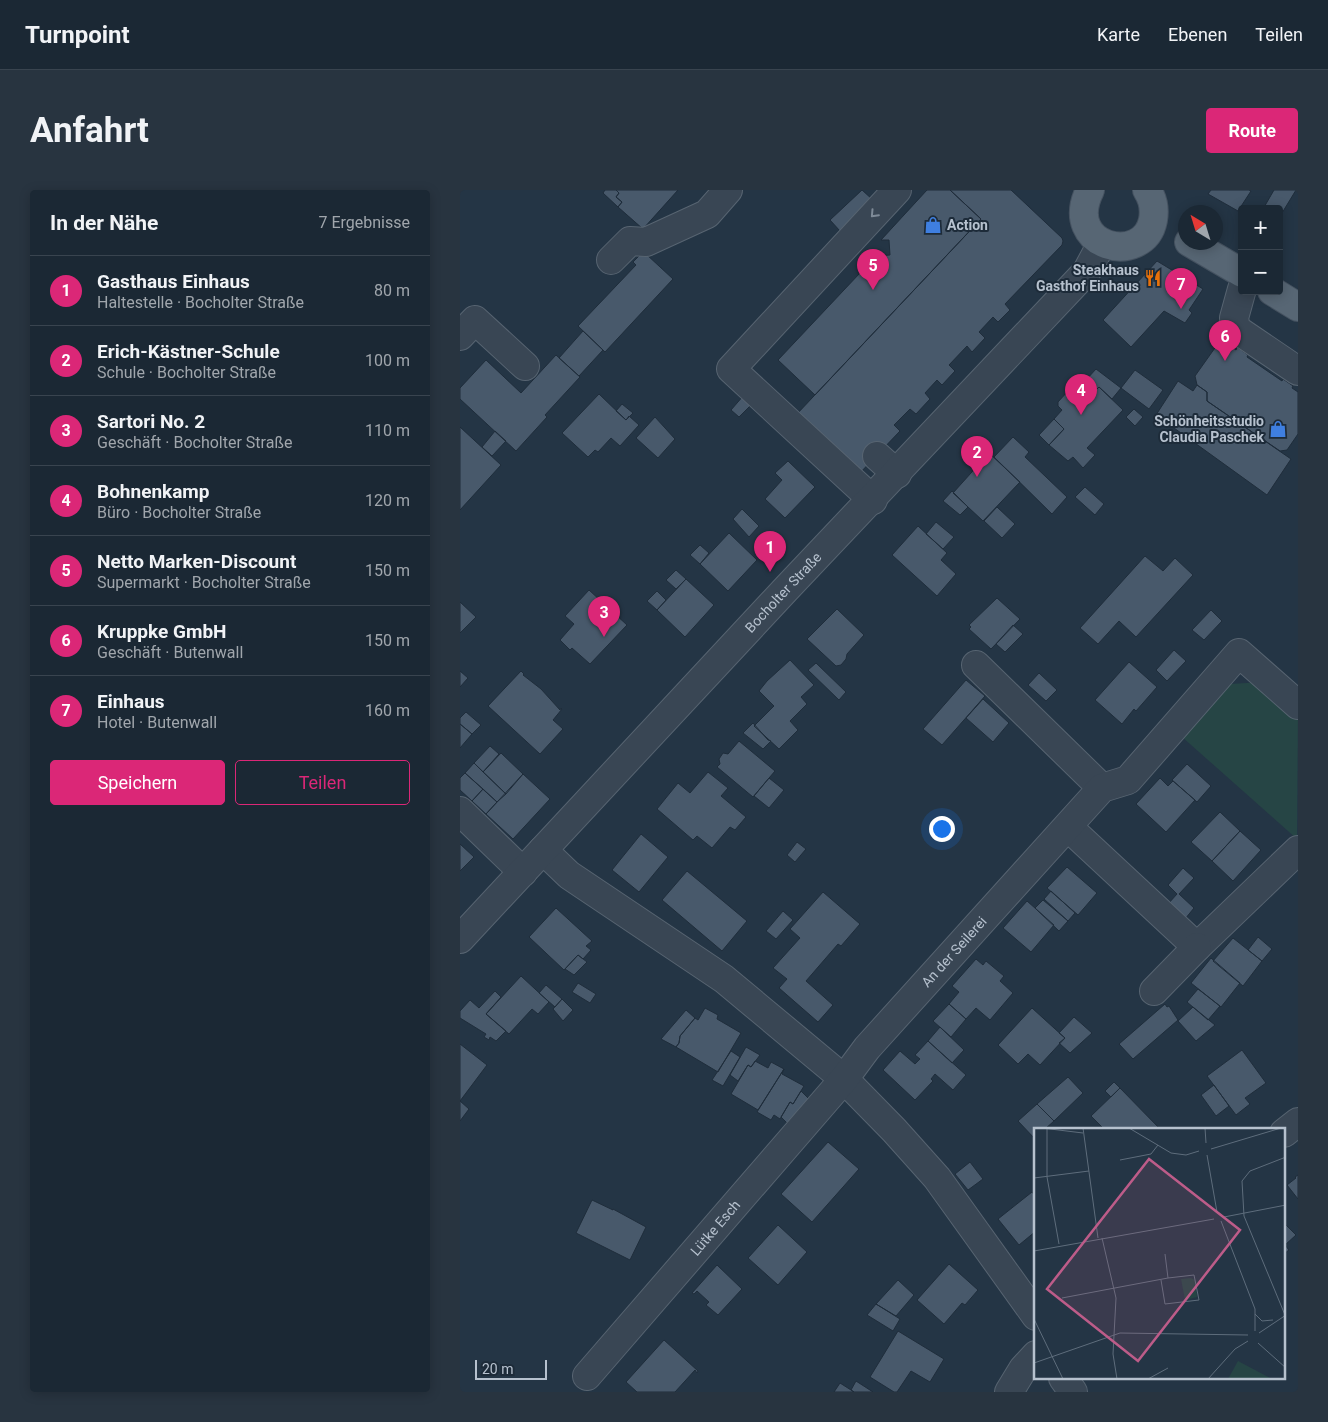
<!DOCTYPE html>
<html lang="de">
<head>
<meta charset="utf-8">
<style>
  :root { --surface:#1b2834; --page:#283440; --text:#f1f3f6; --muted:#a0a6ac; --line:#39444f; --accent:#db2777 }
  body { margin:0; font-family:Roboto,sans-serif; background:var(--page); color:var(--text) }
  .controls { position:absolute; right:15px; top:15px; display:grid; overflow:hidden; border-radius:5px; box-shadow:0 2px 12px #0003 }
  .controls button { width:45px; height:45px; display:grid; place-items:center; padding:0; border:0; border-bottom:1px solid var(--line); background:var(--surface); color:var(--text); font:25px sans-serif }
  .compass { position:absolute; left:718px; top:15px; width:45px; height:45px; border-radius:50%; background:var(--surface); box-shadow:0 2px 12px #0003; rotate:322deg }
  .scale { position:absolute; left:15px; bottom:12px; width:72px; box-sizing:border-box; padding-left:5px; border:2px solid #b6c1ce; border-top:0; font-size:14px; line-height:18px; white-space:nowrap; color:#b6c1ce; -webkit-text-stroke:4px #1d2b39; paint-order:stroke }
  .you { position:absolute; left:481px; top:638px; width:18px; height:18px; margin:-12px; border:4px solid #fff; border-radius:50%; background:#1a73e8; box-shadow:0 0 0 8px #1a73e833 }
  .badge { display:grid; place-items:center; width:32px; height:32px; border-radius:50%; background:var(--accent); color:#fff; font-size:16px; font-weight:700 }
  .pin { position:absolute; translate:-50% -41px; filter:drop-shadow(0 1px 2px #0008) }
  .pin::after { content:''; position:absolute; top:26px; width:18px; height:15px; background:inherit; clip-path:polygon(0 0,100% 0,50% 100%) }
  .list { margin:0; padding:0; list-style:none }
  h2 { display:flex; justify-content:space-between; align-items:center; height:65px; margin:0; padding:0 20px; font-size:21px }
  h2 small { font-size:16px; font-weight:400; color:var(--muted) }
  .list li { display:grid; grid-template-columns:32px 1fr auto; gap:15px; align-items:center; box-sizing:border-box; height:70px; padding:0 20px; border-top:1px solid var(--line) }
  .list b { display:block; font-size:19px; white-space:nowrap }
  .list p { margin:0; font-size:16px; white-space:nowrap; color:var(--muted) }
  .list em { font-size:16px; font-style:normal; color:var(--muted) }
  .actions { display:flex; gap:10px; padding:15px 20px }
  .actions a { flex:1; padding:11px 0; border:1px solid var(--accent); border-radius:5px; text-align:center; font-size:18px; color:var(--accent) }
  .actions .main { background:var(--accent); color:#fff }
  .map { position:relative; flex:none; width:838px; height:1202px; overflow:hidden; border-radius:5px }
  header { display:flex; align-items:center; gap:30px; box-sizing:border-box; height:70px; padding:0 25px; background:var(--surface); border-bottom:1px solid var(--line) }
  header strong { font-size:24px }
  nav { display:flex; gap:28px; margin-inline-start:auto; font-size:18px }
  .intro { display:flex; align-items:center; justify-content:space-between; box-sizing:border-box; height:120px; padding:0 30px }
  h1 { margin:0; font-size:35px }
  .button { padding:12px 22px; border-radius:5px; background:var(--accent); color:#fff; font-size:18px; font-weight:700 }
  main { display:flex; gap:30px; padding:0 30px }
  aside { flex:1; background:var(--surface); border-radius:5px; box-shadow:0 2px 12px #0003 }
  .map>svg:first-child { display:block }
  .green { fill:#264545 }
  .building { fill:#48596b; stroke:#1f2d3b }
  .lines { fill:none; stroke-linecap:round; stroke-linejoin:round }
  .minor-casing { stroke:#576471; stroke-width:30 }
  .major-casing { stroke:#455260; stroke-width:30 }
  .minor { stroke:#394654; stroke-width:28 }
  .major { stroke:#576674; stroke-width:28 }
  .oneway { stroke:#7e8a97 }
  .labels { text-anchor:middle; stroke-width:4; stroke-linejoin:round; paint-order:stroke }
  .poi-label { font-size:14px; font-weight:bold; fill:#b6c1ce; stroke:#1d2b39; text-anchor:end }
  .street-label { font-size:14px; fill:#b6c1ce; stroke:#1d2b39 }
  .inset-road { fill:none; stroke:#5e6d7c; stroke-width:1 }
  .view { fill:#bd5c89; fill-opacity:0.15; stroke:#bd5c89; stroke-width:2.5 }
  .inset-edge { fill:none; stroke:#b6c1ce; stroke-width:2.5 }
</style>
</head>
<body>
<header>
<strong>Turnpoint</strong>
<nav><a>Karte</a><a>Ebenen</a><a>Teilen</a></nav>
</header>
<div class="intro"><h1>Anfahrt</h1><a class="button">Route</a></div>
<main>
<aside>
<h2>In der Nähe<small>7 Ergebnisse</small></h2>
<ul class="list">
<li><span class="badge">1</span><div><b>Gasthaus Einhaus</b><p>Haltestelle · Bocholter Straße</p></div><em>80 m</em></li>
<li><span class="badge">2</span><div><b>Erich-Kästner-Schule</b><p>Schule · Bocholter Straße</p></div><em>100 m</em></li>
<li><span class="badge">3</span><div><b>Sartori No. 2</b><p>Geschäft · Bocholter Straße</p></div><em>110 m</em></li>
<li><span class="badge">4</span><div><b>Bohnenkamp</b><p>Büro · Bocholter Straße</p></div><em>120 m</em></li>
<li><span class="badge">5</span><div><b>Netto Marken-Discount</b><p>Supermarkt · Bocholter Straße</p></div><em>150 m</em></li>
<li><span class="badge">6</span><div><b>Kruppke GmbH</b><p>Geschäft · Butenwall</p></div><em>150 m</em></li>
<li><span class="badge">7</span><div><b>Einhaus</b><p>Hotel · Butenwall</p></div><em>160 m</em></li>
</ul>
<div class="actions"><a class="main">Speichern</a><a>Teilen</a></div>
</aside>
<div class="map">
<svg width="838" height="1202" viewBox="0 0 838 1202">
  <rect width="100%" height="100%" fill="#243545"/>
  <!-- green -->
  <path class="green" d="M 803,492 L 838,523 L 837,649 L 721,546 L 770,494 Z"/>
  <!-- building -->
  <path class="building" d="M 145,0 L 156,0 L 159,3 L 156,7 L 162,12 L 158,17 L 143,3 Z
    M 156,0 L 218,0 L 183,39 L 158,17 L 162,12 L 156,7 L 159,3 Z
    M 402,0 L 413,10 L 380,41 L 370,30 Z
    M 467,0 L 490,0 L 521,29 L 355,205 L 318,170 L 416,66 L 430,65 L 429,50 L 421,50 Z
    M 490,0 L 551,0 L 602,48 L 603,51 L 602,55 L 545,114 L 550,120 L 538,132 L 533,127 L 519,142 L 525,148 L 512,162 L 507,156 L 489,175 L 495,181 L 482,195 L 477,190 L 465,203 L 470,209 L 456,224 L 450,219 L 434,235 L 440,241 L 398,285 L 336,225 L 521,29 Z
    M 751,0 L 789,0 L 791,1 L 778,21 L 748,4 Z
    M 814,0 L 836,0 L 819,28 L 819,19 L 803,19 Z
    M 181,64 L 184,66 L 186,64 L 213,89 L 145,162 L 118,136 L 176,75 L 173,72 Z
    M 697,71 L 743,99 L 729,120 L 732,123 L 725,133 L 704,121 L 671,157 L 643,130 Z
    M 123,141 L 143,160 L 119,186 L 99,168 Z
    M 767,153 L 776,160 L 777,157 L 788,165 L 787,167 L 822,191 L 823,189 L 833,196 L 832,198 L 838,202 L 838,244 L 827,260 L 820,261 L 747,211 L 747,202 L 737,195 L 735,186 L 757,155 Z
    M 96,165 L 120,187 L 85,225 L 87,227 L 56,261 L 0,209 L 0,198 L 26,170 L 61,203 Z
    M 636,179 L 661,198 L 652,209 L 639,197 L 636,200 L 625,191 Z
    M 675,180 L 703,200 L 689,219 L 661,198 Z
    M 718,191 L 733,201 L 737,195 L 747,202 L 747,211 L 831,269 L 807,305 L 696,225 Z
    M 627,193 L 636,200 L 639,197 L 663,220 L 627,258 L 635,265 L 623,278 L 613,267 L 608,271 L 589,255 L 604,239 L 594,229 L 602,220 L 598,216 L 598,212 L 608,201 L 613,201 L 617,203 Z
    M 139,204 L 166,230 L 169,226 L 179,235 L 160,256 L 151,248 L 138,262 L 135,260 L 128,267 L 102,243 Z
    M 284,205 L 293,213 L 279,227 L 271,220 Z
    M 162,214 L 173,223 L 166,230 L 156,221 Z
    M 674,219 L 683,227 L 675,236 L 666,227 Z
    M 195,227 L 215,249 L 198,268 L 176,248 Z
    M 594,229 L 604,239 L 589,255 L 579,245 Z
    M 0,237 L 41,275 L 0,320 Z
    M 35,241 L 46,251 L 32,266 L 22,257 Z
    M 553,247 L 569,262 L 565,267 L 607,307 L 592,324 L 534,267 Z
    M 529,263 L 560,292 L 523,331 L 493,303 Z
    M 328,271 L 355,297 L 325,328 L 305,309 L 322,290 L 315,283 Z
    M 625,297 L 644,314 L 635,325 L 615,307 Z
    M 492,301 L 508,317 L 500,325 L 483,311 Z
    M 537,317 L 555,334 L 542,348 L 524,331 Z
    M 282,319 L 299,336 L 289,347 L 273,329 Z
    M 476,332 L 494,347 L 483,359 L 466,344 Z
    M 458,336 L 487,363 L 481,370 L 496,384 L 477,406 L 432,365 Z
    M 269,343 L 297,370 L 268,401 L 240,374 Z
    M 240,355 L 249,363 L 240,374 L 230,365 Z
    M 685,366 L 703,381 L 715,368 L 733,385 L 676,447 L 659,431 L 638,454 L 620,438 Z
    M 216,380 L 226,389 L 216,399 L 206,390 Z
    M 226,389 L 254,415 L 225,447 L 197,420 Z
    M 129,400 L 167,435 L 130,474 L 112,458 L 110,460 L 100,450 L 114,434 L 105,426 Z
    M 197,401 L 206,410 L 197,420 L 187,411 Z
    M 537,408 L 560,429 L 531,459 L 509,439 L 511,437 L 509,435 Z
    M 0,412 L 16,427 L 0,443 Z
    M 377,419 L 404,445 L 387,464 L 386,469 L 381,475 L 376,476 L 347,449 Z
    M 751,420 L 762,431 L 744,450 L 732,440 Z
    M 553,435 L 563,444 L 545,462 L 536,454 Z
    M 714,460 L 726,471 L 707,491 L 696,480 Z
    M 330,470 L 354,495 L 341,507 L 347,514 L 330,531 L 338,540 L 319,559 L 294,536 L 314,516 L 299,501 L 307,491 Z
    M 669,472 L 697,497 L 676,521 L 674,519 L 662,534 L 635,510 Z
    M 356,473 L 386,502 L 379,510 L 348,480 Z
    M 0,481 L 8,488 L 0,497 Z
    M 61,481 L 64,484 L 63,485 L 81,499 L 100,520 L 101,518 L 102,519 L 93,530 L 103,539 L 80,564 L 28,516 Z
    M 579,483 L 597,500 L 586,511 L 568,495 Z
    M 506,490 L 525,506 L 482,555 L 463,539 Z
    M 523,509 L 549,533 L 533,552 L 506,528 Z
    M 6,522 L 21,535 L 12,544 L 0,534 L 0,528 Z
    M 293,533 L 308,550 L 311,551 L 303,559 L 283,543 Z
    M 0,534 L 12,544 L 0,558 Z
    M 279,551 L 315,581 L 293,607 L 257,577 L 260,574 L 259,569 L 263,563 L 268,564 Z
    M 30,556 L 39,564 L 23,582 L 14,573 Z
    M 41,563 L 63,584 L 46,604 L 23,582 Z
    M 14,573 L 46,604 L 37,612 L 5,583 Z
    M 727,574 L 751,596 L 737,612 L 712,590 Z
    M 248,582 L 268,598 L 261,606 L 286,627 L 275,640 L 270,637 L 252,658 L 237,646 L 233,650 L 197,619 L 218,593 L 230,603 Z
    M 5,583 L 23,599 L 12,611 L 0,600 L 0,588 Z
    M 63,584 L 90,609 L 53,649 L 26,624 Z
    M 309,588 L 324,600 L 309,618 L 294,606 Z
    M 700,588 L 708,596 L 713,591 L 735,610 L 706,642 L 676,614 Z
    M 23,599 L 37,612 L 26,624 L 12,611 Z
    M 760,622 L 780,641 L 752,671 L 731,652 Z
    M 780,641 L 801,660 L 773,691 L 752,671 Z
    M 181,644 L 208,667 L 179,702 L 152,680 Z
    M 337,652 L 346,659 L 335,672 L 327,665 Z
    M 0,654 L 14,667 L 0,681 Z
    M 607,677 L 637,703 L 618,725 L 587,698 Z
    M 723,678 L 734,688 L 719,704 L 734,718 L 725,729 L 708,714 L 717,704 L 708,695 Z
    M 227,681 L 287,731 L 262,761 L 202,710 Z
    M 591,701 L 615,723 L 608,731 L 584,709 Z
    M 363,702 L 400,734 L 381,756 L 378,754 L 346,791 L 373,815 L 358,832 L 319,798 L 327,789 L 313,778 L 340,748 L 330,739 Z
    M 583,710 L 608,731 L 599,741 L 575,718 Z
    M 567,711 L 594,735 L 571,762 L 543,738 Z
    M 96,718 L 132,751 L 126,756 L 131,760 L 123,769 L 118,765 L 104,780 L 69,747 Z
    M 323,721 L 333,730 L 316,749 L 306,741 Z
    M 798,747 L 812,759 L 802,771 L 788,760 Z
    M 773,748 L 802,771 L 783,796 L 753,771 Z
    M 118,765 L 127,772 L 114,785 L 105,779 Z
    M 751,768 L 780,793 L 761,817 L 731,793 Z
    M 516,769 L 523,775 L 526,771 L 544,786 L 540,791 L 553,803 L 530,830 L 516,818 L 506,829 L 489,814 L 499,802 L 492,796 Z
    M 61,786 L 89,812 L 78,824 L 72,819 L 49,844 L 26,824 Z
    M 118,793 L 136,804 L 130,813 L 112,802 Z
    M 86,795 L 102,809 L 95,817 L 79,803 Z
    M 738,799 L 760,816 L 748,830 L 727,812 Z
    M 35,801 L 41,807 L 26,824 L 46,841 L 36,851 L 30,847 L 29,850 L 24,847 L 26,844 L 0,828 L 0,821 L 10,810 L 19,818 Z
    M 102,809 L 113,820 L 103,831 L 93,819 Z
    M 489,814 L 506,829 L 491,847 L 473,831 Z
    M 705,814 L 707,817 L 709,816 L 718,830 L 673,869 L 659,854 Z
    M 733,817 L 755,835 L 736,851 L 718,831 Z
    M 245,818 L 258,825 L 257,829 L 281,843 L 258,882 L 216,857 L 219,853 L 220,846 L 235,828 L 238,830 Z
    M 572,818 L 605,848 L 580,875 L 568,864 L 558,874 L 538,855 Z
    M 226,820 L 235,828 L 220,846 L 219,853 L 216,857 L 201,849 Z
    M 614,827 L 632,843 L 610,863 L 599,853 L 605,848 L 599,843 Z
    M 480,837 L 504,860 L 492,873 L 468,851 Z
    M 468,851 L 506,885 L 493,900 L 475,884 L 471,889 L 473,891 L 455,910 L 423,880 L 440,861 L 455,874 L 460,869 L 455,865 Z
    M 0,854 L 27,875 L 0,911 Z
    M 286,857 L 300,865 L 291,877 L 288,875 L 278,891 L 270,885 Z
    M 782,860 L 806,893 L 785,908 L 790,914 L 776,925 L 747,886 Z
    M 271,861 L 280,867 L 263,896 L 252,890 Z
    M 295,871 L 308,878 L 311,872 L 324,879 L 298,920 L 271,904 L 288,875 L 291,877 Z
    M 324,879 L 322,884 L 344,896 L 333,914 L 330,912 L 320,929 L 314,925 L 311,930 L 297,922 Z
    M 608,887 L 623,903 L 594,931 L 577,914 Z
    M 654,892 L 660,898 L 651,907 L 645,901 Z
    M 754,895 L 769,916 L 756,926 L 741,905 Z
    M 660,898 L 700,939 L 644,939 L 631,926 Z
    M 341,901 L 351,911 L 329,935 L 321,927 L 330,912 L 333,914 Z
    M 0,911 L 9,919 L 0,931 Z
    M 577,914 L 594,931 L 585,939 L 576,939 L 575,949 L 558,931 Z
    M 368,952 L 399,979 L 352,1032 L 321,1004 Z
    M 510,972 L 523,989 L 508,1000 L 495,984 Z
    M 838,985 L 838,1009 L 827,995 L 836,988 L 835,987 Z
    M 572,1002 L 576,1007 L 576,1041 L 559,1055 L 538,1029 Z
    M 132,1010 L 153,1020 L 153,1019 L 186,1037 L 170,1070 L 116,1043 Z
    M 824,1033 L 836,1045 L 825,1055 L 829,1060 L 824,1064 Z
    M 318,1035 L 347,1062 L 318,1095 L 288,1068 Z
    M 489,1074 L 518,1100 L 505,1115 L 502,1113 L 484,1134 L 457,1110 Z
    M 257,1075 L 282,1099 L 258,1125 L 246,1115 L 249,1112 L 237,1101 L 234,1104 L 232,1103 Z
    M 438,1090 L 454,1105 L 436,1126 L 416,1114 Z
    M 416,1114 L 440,1129 L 433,1141 L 407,1125 Z
    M 438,1141 L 484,1169 L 470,1192 L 451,1181 L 437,1202 L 434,1202 L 410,1187 Z
    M 204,1150 L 238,1181 L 237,1183 L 235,1180 L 215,1202 L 177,1202 L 166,1192 Z
    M 396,1191 L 413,1202 L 394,1202 L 391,1200 Z
    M 380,1193 L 391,1200 L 394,1202 L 374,1202 Z"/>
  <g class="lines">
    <!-- minor casing -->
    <g class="minor-casing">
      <g id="minor">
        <path d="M 151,70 L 170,51 L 186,52 L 247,24 L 268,0"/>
        <path d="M 782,99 L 774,128 L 776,139 L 838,181"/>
        <path d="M 0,146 L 15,130 L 65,176"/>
        <path d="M 417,266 L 437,284"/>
        <path d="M 413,310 L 271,179 L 437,0"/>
        <path d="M 516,475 L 642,598"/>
        <path d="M 0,621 L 63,682"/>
        <path d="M 608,637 L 737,757 L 838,660"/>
        <path d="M 83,660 L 109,685 L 264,789 L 384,889 L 434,940 L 477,988 L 576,1126"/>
        <path id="s1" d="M 0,749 L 326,399 L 627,81 L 642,53"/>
        <path d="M 694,801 L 737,757"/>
        <path d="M 824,943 L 838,932"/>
        <path id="s2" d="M 127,1186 L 384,889 L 407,858 L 642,598 L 668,590 L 779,463 L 838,515"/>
        <path d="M 603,1188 L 613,1202"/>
        <path d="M 549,1202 L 563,1179 L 576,1165"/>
      </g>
    </g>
    <!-- major casing -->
    <g class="major-casing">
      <path id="major" d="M 630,0 C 601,58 684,77 693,30 C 695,19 693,9 687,0
        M 729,52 L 782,83
        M 812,101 L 838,117"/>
    </g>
    <!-- minor -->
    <use href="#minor" class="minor"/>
    <!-- major -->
    <use href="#major" class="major"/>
  </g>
  <!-- one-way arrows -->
  <defs><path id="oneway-chevron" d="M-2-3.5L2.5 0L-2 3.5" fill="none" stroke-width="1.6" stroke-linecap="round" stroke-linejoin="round" transform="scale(1.25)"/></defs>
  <use class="oneway" href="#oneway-chevron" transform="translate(414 24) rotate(133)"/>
  <!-- icons -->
  <defs>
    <g id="shop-bare" transform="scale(1.35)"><path d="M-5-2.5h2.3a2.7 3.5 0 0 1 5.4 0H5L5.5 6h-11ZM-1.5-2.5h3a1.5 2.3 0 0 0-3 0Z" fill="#3f7fe0" stroke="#1d2b39" stroke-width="2.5" paint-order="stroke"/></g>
    <g id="restaurant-bare" transform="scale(1.35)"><path d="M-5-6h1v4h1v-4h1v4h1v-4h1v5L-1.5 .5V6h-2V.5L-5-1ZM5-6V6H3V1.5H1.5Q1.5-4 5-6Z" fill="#e8710a" stroke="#1d2b39" stroke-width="2.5" paint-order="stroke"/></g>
  </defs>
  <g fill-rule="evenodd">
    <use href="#shop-bare" x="473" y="35"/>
    <use href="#restaurant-bare" x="693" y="88"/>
    <use href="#shop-bare" x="818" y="239"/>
  </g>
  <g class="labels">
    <!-- poi labels -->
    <g class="poi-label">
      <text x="487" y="40" text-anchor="start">Action</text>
      <text x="679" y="85">Steakhaus<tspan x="679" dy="16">Gasthof Einhaus</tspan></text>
      <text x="804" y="236">Schönheitsstudio<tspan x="804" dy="16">Claudia Paschek</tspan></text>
    </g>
    <!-- street labels -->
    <g class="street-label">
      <text dy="5" stroke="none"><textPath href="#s1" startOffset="474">Bocholter Straße</textPath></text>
      <text dy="5" stroke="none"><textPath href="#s2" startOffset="561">An der Seilerei</textPath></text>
      <text dy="5" stroke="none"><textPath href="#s2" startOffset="196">Lütke Esch</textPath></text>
    </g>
  </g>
  <!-- overview -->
  <g transform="translate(574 938)">
    <rect width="251" height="251" fill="#243545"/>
    <path d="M 157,150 L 161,152 L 163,169 L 151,172 L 147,151 Z" fill="#264545"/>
    <path d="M 204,233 L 238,251 L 194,251 Z" fill="#264545"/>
    <path class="inset-road" d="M 8,0 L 49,5M 49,0 L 64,110M 95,0 L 137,25 L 152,27 L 165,23M 171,0 L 172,15M 13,1 L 13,49 L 25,116M 177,21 L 247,0M 173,27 L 183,84M 86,32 L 117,26 L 124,17M 0,50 L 55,43M 190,89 L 252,77M 187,93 L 221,181 L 221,203M 68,110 L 82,170 L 79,226 L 83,251M 0,123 L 180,91M 131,126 L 134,150M 28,170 L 86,159 L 134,150 L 160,147 L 165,172 L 131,176 L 127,152M 221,186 L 228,193 L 239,192M 251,187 L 210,88 L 208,53 L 216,43 L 252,29M 0,191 L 29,251M 225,205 L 252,187M 224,215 L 252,240M 0,235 L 86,205 L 214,207M 114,251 L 134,240M 174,251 L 201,221 L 214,213"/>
    <path class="view" d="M 115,31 L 206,102 L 104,233 L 13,161 Z"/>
    <rect width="251" height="251" class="inset-edge"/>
  </g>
</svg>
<div class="controls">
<button>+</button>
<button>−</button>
</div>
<svg class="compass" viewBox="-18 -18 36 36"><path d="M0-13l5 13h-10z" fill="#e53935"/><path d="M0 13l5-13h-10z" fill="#a0a6ac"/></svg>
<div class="scale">20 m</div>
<div class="you"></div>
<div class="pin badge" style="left:310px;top:382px">1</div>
<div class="pin badge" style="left:517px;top:287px">2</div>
<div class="pin badge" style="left:144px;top:447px">3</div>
<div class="pin badge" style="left:621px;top:225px">4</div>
<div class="pin badge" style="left:413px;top:100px">5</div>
<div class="pin badge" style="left:765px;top:171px">6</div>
<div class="pin badge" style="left:721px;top:119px">7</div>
</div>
</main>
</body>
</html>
